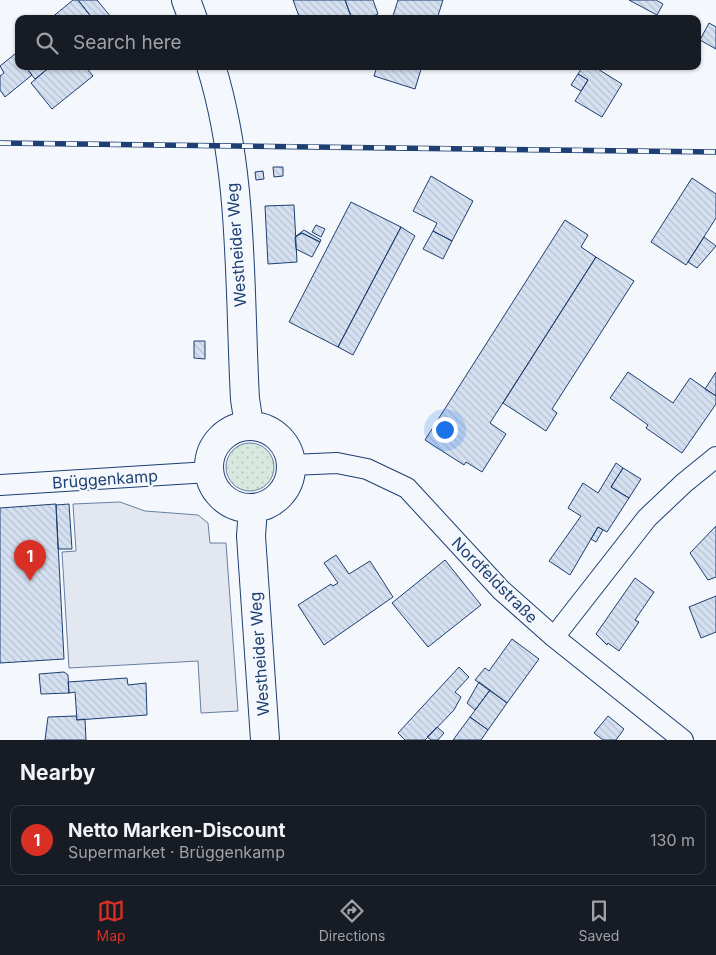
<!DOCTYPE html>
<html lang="en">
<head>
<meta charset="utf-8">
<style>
  :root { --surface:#171b24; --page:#242831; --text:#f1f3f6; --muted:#9ea1a6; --line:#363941; --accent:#d93025 }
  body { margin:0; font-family:Inter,sans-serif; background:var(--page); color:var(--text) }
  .you { position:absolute; left:444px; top:429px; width:18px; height:18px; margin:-12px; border:4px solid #fff; border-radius:50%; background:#1a73e8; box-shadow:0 0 0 8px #1a73e833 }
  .badge { display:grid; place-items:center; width:32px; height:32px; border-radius:50%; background:var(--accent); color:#fff; font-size:16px; font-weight:700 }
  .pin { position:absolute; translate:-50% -41px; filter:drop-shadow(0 1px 2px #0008) }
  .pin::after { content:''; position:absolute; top:26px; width:18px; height:15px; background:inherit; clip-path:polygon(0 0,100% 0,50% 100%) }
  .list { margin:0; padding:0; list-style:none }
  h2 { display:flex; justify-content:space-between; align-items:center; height:65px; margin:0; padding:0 20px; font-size:21px }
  h2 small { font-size:16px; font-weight:400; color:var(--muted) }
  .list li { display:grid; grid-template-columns:32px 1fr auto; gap:15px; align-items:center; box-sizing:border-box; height:70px; margin:0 10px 10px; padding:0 10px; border:1px solid var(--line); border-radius:10px }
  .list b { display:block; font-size:19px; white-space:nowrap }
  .list p { margin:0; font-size:16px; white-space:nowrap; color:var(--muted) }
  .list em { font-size:16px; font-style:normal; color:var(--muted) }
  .icon { flex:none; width:28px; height:28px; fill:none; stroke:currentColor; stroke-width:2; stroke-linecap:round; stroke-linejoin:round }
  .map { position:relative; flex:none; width:716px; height:740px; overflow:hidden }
  .search { position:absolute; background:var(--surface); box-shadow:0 1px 4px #0004; left:15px; right:15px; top:15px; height:55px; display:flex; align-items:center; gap:12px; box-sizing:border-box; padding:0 18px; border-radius:10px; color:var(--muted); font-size:19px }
  .sheet { height:145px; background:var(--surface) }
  nav { display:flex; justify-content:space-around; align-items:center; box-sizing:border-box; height:70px; border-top:1px solid var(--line); background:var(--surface); font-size:14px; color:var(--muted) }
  nav a { display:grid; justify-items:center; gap:2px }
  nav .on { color:var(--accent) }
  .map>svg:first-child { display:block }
  .grass { fill:url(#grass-dots); stroke:#687fa3 }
  .parking { fill:#e3e8f0; stroke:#687fa3 }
  .building { fill:url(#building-back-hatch); stroke:#1d3f73 }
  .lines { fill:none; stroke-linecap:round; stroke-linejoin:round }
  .minor-casing { stroke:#1d3f73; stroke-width:22 }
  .primary-casing { stroke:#1d3f73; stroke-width:30 }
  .minor { stroke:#f4f7fb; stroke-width:20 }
  .primary { stroke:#f4f7fb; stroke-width:28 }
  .rail-casing { stroke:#1d3f73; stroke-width:5.5 }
  .rail { stroke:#f4f7fb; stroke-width:4; stroke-dasharray:11; stroke-linecap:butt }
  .labels { text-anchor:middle; stroke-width:4; stroke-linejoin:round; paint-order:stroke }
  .street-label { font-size:16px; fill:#1d3f73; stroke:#f4f7fb }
</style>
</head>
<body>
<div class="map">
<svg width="716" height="740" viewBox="0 0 716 740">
  <defs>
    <pattern id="grass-dots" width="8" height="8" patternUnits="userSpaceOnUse" patternTransform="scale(1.25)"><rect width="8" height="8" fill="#d7e8df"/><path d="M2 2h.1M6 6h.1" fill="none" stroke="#b8c8c3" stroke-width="1.8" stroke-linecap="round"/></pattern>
    <pattern id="building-back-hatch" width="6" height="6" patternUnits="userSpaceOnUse" patternTransform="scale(1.25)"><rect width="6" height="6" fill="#d5e0f0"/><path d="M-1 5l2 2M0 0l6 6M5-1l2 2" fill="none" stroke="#b6c1d1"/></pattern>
  </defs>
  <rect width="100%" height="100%" fill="#f4f7fb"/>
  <!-- grass -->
  <path class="grass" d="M226 467a24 24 0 1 1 48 0a24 24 0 1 1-48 0Z"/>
  <!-- parking -->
  <path class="parking" d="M 120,502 L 145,511 L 198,515 L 208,523 L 210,543 L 226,543 L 238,711 L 201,713 L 198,661 L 69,668 L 62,552 L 76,551 L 73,504 Z"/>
  <!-- building -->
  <path class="building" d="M 73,0 L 78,0 L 93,19 L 50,19 Z
    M 78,0 L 97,0 L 111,17 L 93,19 Z
    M 293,0 L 345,0 L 352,19 L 300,19 Z
    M 345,0 L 373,0 L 378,14 L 367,19 L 352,19 Z
    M 398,0 L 443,0 L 437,19 L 392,19 Z
    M 629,0 L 656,0 L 663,4 L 657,15 Z
    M 709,23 L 716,27 L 716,49 L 700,40 Z
    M 15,54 L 19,59 L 19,66 L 25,66 L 32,75 L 5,97 L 0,90 L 0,76 L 4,73 L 0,66 Z
    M 25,66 L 51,66 L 35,79 Z
    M 51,66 L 85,66 L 93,76 L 52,109 L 31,83 Z
    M 377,66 L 422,66 L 415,89 L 374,76 Z
    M 583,66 L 593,66 L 622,84 L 602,117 L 575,101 L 588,80 L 578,74 Z
    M 578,74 L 588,80 L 581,91 L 571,85 Z
    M 273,167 L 283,167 L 283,176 L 274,177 Z
    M 263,171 L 264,179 L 256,180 L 255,172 Z
    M 431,176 L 473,201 L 452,241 L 433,231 L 437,223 L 413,211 Z
    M 692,178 L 716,194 L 716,218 L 686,265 L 651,242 Z
    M 351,202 L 401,227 L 338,347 L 289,322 Z
    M 294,205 L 297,262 L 268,264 L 265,206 Z
    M 565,220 L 588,235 L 581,247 L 596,257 L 490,423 L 506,434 L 482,472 L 466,462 L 464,465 L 425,440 Z
    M 316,225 L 325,229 L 321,237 L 312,232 Z
    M 401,227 L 415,236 L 353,355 L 338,347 Z
    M 304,230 L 321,240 L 320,242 L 302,233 L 295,237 Z
    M 433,231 L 452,241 L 443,259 L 423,249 Z
    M 302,233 L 320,242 L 312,257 L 296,249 L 295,237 Z
    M 704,237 L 716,246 L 697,268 L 688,262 Z
    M 596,257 L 634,281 L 552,409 L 557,413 L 546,431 L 503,403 Z
    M 194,341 L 205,341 L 205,359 L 194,358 Z
    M 628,372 L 673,403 L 690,378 L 716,396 L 716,404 L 682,453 L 646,428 L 648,425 L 610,398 Z
    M 716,372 L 716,396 L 705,389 Z
    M 616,463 L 623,468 L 611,487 L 629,498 L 607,532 L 598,527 L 570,575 L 549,561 L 581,516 L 568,508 L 583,483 L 598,493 Z
    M 623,468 L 641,479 L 629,498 L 611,487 Z
    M 56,504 L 64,659 L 0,663 L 0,508 Z
    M 69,504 L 72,549 L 58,549 L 56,505 Z
    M 716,526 L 716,577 L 708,580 L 690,553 Z
    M 598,527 L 603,530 L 596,542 L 591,539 Z
    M 336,555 L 349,574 L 370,561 L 393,597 L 324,645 L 298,605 L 331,584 L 333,586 L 338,583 L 324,563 Z
    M 445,560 L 481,605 L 428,647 L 392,603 Z
    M 635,578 L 654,592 L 635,620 L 639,622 L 619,651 L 608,643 L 607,645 L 596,634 Z
    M 716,596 L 716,632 L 701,638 L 689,607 Z
    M 512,639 L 539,659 L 507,703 L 475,680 L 485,668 L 489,671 Z
    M 459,667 L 469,677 L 455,692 L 461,697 L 454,710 L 425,740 L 405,740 L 398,733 Z
    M 64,672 L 68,675 L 69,693 L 41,694 L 39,674 Z
    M 127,678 L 128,685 L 146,683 L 147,715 L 77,720 L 75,692 L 69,693 L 68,682 Z
    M 479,682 L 490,690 L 475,710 L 467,703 Z
    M 490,690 L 507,703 L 488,730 L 470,717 Z
    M 76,716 L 77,720 L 85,719 L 86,740 L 45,740 L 48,717 Z
    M 608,716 L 624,729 L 616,740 L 603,740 L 594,733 Z
    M 470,717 L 488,730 L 481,740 L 453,740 Z
    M 437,727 L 444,733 L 438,740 L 431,740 L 427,737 Z"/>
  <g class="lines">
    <!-- minor casing -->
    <g class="minor-casing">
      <path id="minor" d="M 292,465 L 337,463 L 367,469 L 407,488 L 501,590 L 554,637 L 683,740
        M 0,485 L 209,472
        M 554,637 L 647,518 L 684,483 L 716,457"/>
    </g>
    <!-- primary casing -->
    <g class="primary-casing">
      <path id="primary" d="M 186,0 L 193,19
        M 211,66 C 244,172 239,288 245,399 L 249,425
        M209 467a41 41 0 1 1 82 0a41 41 0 1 1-82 0Z
        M 253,508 L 251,536 L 265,740"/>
    </g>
    <!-- minor -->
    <use href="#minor" class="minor"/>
    <!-- primary -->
    <use href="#primary" class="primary"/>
    <!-- rail casing -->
    <g class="rail-casing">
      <path id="rail" d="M 0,143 L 716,152"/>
    </g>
    <!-- rail -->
    <use href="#rail" class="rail"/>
  </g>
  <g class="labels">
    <!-- street labels -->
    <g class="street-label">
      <text transform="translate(236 245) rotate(-94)" y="6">Westheider Weg</text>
      <text transform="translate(105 479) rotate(-4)" y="6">Brüggenkamp</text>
      <text transform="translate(495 580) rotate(45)" y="6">Nordfeldstraße</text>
      <text transform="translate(259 654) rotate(-94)" y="6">Westheider Weg</text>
    </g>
  </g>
</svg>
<div class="you"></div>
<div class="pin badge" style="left:30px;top:581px">1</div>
<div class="search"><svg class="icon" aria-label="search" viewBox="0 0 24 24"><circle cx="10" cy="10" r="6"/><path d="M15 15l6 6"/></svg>Search here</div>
</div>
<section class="sheet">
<h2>Nearby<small></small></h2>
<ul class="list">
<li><span class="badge">1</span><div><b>Netto Marken-Discount</b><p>Supermarket · Brüggenkamp</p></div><em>130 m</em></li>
</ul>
</section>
<nav>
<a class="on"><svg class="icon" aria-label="map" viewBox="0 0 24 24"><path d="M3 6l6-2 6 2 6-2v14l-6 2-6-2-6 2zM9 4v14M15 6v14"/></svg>Map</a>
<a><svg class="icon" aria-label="directions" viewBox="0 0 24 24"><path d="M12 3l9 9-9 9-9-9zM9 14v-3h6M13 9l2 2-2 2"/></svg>Directions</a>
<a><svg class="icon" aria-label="saved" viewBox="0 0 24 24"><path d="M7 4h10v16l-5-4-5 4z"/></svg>Saved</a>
</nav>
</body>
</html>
